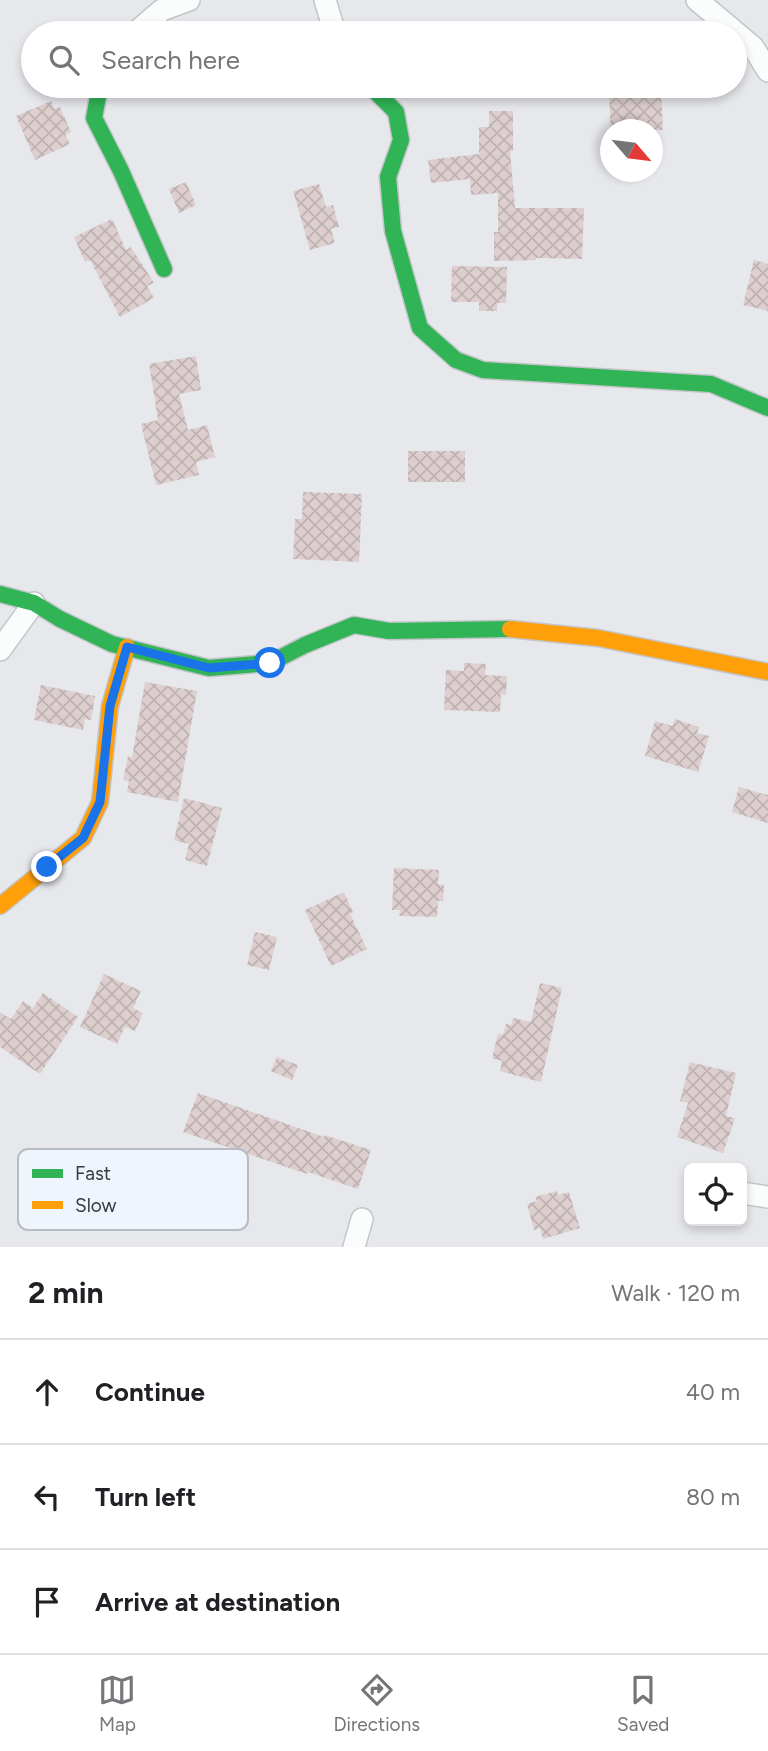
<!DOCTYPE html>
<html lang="en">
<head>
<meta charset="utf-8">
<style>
  :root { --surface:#fff; --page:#f6f6f6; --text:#202124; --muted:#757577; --line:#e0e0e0; --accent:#75777a }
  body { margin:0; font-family:Figtree,sans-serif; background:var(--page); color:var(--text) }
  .controls { position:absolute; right:21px; bottom:21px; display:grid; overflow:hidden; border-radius:10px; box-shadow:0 4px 10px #0003 }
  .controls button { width:63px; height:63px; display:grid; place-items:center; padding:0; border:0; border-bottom:2px solid var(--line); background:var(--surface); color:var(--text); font:35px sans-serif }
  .compass { position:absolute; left:600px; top:119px; width:63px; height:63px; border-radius:50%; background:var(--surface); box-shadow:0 4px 10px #0003; rotate:118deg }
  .stop { position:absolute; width:21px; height:21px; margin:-16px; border:5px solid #1a73e8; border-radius:50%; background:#fff }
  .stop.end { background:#1a73e8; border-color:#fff; box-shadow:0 2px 7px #0008 }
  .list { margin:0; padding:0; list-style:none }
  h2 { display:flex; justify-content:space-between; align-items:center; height:91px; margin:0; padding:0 28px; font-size:30px }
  h2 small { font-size:23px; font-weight:400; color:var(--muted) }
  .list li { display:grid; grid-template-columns:46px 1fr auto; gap:21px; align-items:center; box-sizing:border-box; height:105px; padding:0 28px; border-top:2px solid var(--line) }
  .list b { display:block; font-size:26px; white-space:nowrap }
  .list em { font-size:23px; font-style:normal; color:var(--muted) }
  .icon { flex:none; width:38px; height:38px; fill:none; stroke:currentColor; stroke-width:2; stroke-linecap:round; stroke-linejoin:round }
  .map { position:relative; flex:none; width:768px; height:1247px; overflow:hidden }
  .search { position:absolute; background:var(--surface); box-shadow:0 4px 10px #0003; left:21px; right:21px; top:21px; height:77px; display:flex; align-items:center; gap:18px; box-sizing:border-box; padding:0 24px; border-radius:38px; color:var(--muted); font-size:26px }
  .sheet { height:406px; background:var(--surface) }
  nav { display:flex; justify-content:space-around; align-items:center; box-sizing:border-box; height:98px; border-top:2px solid var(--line); background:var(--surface); font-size:19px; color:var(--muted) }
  nav a { display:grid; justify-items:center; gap:4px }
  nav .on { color:var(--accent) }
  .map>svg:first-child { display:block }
  .building { fill:url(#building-cross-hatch) }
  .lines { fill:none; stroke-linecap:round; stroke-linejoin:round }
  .street-casing { stroke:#c3c5c8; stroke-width:24 }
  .fast-casing { stroke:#c3c5c8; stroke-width:19 }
  .slow-casing { stroke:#c3c5c8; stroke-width:19 }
  .street { stroke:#fbfcfc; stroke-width:21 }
  .fast { stroke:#30b455; stroke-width:16 }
  .slow { stroke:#ff9f0a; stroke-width:16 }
  .route { stroke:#1a73e8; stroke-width:9 }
  .key { fill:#eff5fd; stroke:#b8bdc3; stroke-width:2 }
  .key-label { font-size:19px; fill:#383a3d }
</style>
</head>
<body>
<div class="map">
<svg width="768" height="1247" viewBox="0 0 768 1247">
  <defs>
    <pattern id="building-cross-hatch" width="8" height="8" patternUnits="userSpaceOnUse" patternTransform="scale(1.75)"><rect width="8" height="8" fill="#decfcf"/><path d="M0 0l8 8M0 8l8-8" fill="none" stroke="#bfb2b3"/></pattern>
  </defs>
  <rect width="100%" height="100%" fill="#e6e8ec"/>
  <!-- building -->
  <path class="building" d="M 661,92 L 663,130 L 611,130 L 609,96 Z
    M 51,101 L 54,109 L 60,107 L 71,132 L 65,135 L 70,144 L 35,160 L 16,116 Z
    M 489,111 L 513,111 L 513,151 L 510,151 L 515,208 L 584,208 L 582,259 L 536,258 L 536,260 L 494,261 L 494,232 L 498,232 L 498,193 L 471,195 L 470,179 L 431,183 L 428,160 L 479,154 L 479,127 L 489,127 Z
    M 186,182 L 196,205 L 179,213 L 169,189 Z
    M 319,184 L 326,207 L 333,205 L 339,227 L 331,229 L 335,243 L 310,250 L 293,191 Z
    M 112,219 L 126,250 L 131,247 L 154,283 L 147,286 L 154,298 L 120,317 L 90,260 L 85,262 L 74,237 Z
    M 754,260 L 768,264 L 768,311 L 743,305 Z
    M 452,266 L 507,267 L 506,303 L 497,303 L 497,311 L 479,311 L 479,302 L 451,302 Z
    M 196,356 L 201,390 L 179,394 L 188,430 L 207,425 L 215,457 L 196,462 L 199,475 L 156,485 L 141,424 L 158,420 L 149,364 Z
    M 408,451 L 465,451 L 465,482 L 408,482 Z
    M 303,492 L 362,494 L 359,562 L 293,559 L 295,519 L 302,519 Z
    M 464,663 L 486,664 L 485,675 L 507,676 L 506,695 L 501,694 L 500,712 L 444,710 L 446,670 L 464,671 Z
    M 145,682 L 197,691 L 178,802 L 127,792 L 129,781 L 123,780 L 128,756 L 132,757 Z
    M 41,685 L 95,696 L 91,720 L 85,719 L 83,730 L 34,720 Z
    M 675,719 L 699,727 L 697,733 L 709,736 L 698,772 L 645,756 L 655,721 L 672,726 Z
    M 739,787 L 768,795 L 768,823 L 732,812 Z
    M 184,798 L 222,808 L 207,866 L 185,860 L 189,844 L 174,840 Z
    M 394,868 L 439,870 L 438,884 L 444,885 L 443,901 L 438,901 L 437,917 L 399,916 L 400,910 L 392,910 Z
    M 344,892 L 353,912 L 350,914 L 367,949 L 331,966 L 305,910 Z
    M 255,932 L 277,937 L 269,970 L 247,965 Z
    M 104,974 L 141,991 L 133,1008 L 143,1013 L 135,1031 L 125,1027 L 117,1044 L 80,1027 Z
    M 540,983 L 562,988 L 541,1082 L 500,1071 L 502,1061 L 492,1058 L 498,1034 L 503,1035 L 506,1024 L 511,1025 L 513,1018 L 531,1022 Z
    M 43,993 L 78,1017 L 40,1074 L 0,1047 L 0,1012 L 11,1019 L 23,1001 L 33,1008 Z
    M 277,1057 L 298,1065 L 292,1080 L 271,1071 Z
    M 690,1062 L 736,1073 L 726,1116 L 735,1118 L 723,1153 L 677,1137 L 688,1103 L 680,1101 Z
    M 198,1093 L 324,1137 L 325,1135 L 371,1150 L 358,1189 L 308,1172 L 307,1174 L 183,1132 Z
    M 557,1191 L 558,1195 L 569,1192 L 580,1228 L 543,1239 L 540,1228 L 534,1230 L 527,1204 L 537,1201 L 535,1197 Z"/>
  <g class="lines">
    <!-- street casing -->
    <g class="street-casing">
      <path id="street" d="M 325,0 L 335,33
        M 697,0 L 753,47 L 768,71
        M 135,33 L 162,10 L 189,0
        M 0,650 L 34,603
        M 742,1193 L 768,1197
        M 354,1247 L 362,1219"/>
    </g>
    <!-- fast casing -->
    <g class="fast-casing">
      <path id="fast" d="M 100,86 L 94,118 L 121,171 L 164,269
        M 370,86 L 396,112 L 401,140 L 388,177 L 393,231 L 420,328 L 456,360 L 483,370 L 711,384 L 768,408
        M 0,594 L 34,603 L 60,619 L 112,644 L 209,668 L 270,663 L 305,645 L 354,625 L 389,631 L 510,629"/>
    </g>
    <!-- slow casing -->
    <g class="slow-casing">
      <path id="slow" d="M 510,629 L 598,638 L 768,672
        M 0,906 L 83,838 L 100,802 L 110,706 L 127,647"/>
    </g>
    <!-- street -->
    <use href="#street" class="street"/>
    <!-- fast -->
    <use href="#fast" class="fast"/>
    <!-- slow -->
    <use href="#slow" class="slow"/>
  </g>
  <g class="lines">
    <!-- route -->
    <path class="route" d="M 47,867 L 83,838 L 100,802 L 110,706 L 127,647 L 209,668 L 270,663"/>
  </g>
  <!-- legend -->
  <rect x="18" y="1149" width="230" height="81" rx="10" class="key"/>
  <rect x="32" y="1169" width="31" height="9" fill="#30b455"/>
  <rect x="32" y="1201" width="31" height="8" fill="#ff9f0a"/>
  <g class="key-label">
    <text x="75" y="1180">Fast</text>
    <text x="75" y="1212">Slow</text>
  </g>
</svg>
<div class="controls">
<button><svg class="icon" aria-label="locate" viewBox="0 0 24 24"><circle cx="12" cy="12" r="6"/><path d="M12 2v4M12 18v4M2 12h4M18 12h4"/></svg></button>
</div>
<svg class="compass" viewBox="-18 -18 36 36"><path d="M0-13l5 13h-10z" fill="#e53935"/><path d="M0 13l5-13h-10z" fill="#757577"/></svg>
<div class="stop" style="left:270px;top:663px"></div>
<div class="stop end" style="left:47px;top:867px"></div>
<div class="search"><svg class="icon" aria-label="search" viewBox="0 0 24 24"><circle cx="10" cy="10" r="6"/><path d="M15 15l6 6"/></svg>Search here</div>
</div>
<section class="sheet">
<h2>2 min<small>Walk · 120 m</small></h2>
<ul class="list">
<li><svg class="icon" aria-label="ahead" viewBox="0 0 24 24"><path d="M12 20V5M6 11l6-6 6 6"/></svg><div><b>Continue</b></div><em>40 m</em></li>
<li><svg class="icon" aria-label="left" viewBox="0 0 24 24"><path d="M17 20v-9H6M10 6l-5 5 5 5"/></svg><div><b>Turn left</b></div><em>80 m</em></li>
<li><svg class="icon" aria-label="arrive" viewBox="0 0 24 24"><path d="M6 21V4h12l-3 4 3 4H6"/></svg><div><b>Arrive at destination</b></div></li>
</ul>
</section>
<nav>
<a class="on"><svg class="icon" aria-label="map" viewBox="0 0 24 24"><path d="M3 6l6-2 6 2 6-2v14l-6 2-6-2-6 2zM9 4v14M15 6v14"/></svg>Map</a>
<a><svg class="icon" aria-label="directions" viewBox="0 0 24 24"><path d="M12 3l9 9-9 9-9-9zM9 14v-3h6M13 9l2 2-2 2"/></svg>Directions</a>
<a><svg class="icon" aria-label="saved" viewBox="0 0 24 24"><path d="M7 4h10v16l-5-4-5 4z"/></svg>Saved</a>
</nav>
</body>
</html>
